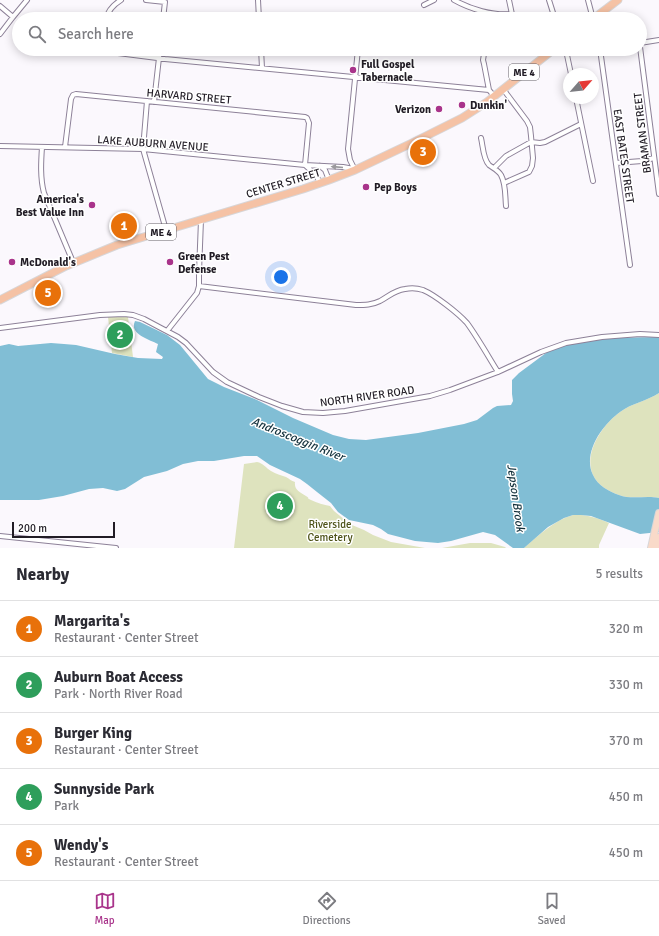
<!DOCTYPE html>
<html lang="en">
<head>
<meta charset="utf-8">
<style>
  :root { --surface:#fff; --page:#f2f2f3; --text:#2b2b33; --muted:#7c7c81; --line:#e1e1e2; --accent:#a9348b }
  body { margin:0; font-family:Signika,sans-serif; background:var(--page); color:var(--text) }
  .compass { position:absolute; left:563px; top:68px; width:36px; height:36px; border-radius:50%; background:var(--surface); box-shadow:0 2px 10px #0003; rotate:62deg }
  .scale { position:absolute; left:12px; bottom:10px; width:103px; box-sizing:border-box; padding-left:4px; border:2px solid #211c25; border-top:0; font-size:11px; line-height:14px; white-space:nowrap; color:#211c25; -webkit-text-stroke:3px #fff; paint-order:stroke }
  .you { position:absolute; left:281px; top:277px; width:14px; height:14px; margin:-10px; border:3px solid #fff; border-radius:50%; background:#1a73e8; box-shadow:0 0 0 6px #1a73e833 }
  .badge { display:grid; place-items:center; width:26px; height:26px; border-radius:50%; background:var(--accent); color:#fff; font-size:13px; font-weight:700 }
  .pin { position:absolute; translate:-50% -50%; border:2px solid #fff; box-shadow:0 1px 4px #0006 }
  .list { margin:0; padding:0; list-style:none }
  h2 { display:flex; justify-content:space-between; align-items:center; height:52px; margin:0; padding:0 16px; font-size:17px }
  h2 small { font-size:13px; font-weight:400; color:var(--muted) }
  .list li { display:grid; grid-template-columns:26px 1fr auto; gap:12px; align-items:center; box-sizing:border-box; height:56px; padding:0 16px; border-top:1px solid var(--line) }
  .list b { display:block; font-size:15px; white-space:nowrap }
  .list p { margin:0; font-size:13px; white-space:nowrap; color:var(--muted) }
  .list em { font-size:13px; font-style:normal; color:var(--muted) }
  .icon { flex:none; width:22px; height:22px; fill:none; stroke:currentColor; stroke-width:2; stroke-linecap:round; stroke-linejoin:round }
  .map { position:relative; flex:none; width:659px; height:548px; overflow:hidden }
  .search { position:absolute; background:var(--surface); box-shadow:0 2px 10px #0003; left:12px; right:12px; top:12px; height:44px; display:flex; align-items:center; gap:10px; box-sizing:border-box; padding:0 14px; border-radius:22px; color:var(--muted); font-size:15px }
  .sheet { height:332px; background:var(--surface) }
  nav { display:flex; justify-content:space-around; align-items:center; box-sizing:border-box; height:56px; border-top:1px solid var(--line); background:var(--surface); font-size:11px; color:var(--muted) }
  nav a { display:grid; justify-items:center; gap:2px }
  nav .on { color:var(--accent) }
  .map>svg:first-child { display:block }
  .green { fill:#dee3be }
  .water { fill:#81bed5 }
  .lines { fill:none; stroke-linecap:round; stroke-linejoin:round }
  .street-casing { stroke:#8d8198; stroke-width:6 }
  .primary-casing { stroke:#d7d6d8; stroke-width:8 }
  .highway-casing { stroke:#d7d6d8; stroke-width:9 }
  .street { stroke:#fff; stroke-width:4 }
  .primary { stroke:#f9dac9; stroke-width:6 }
  .highway { stroke:#f5c2a5; stroke-width:7 }
  .oneway { fill:#9b999d }
  .poi-dot { fill:#a9348b; stroke:#fff; stroke-width:1.5 }
  .labels { text-anchor:middle; stroke-width:3; stroke-linejoin:round; paint-order:stroke }
  .shield { fill:#fff; stroke:#646066; stroke-width:1 }
  .shield-label { font-size:10px; font-weight:bold; fill:#211c25 }
  .poi-label { font-size:11px; font-weight:bold; fill:#211c25; stroke:#fff; text-anchor:start }
  .street-label { font-size:11px; fill:#211c25; stroke:#fff }
  .park-label { font-size:11px; fill:#4d5217; stroke:#fff }
  .water-label { font-size:12px; font-style:italic; fill:#13313c; stroke:#fff }
</style>
</head>
<body>
<div class="map">
<svg width="659" height="548" viewBox="0 0 659 548">
  <rect width="100%" height="100%" fill="#fbf8fd"/>
  <!-- green -->
  <path class="green" d="M 108,317 L 128,317 L 133,357 L 112,353 Z
    M 659,393 L 659,498 C 646,495 632,500 619,495 C 610,492 597,485 593,475 C 583,453 603,424 620,412 C 632,403 647,401 659,393 Z
    M 257,462 C 263,463 266,468 271,471 C 276,474 281,475 286,477 C 290,479 291,481 295,482 C 294,490 300,492 306,496 C 311,499 305,497 311,500 C 317,503 324,505 330,506 L 334,511 L 345,520 L 352,525 L 364,530 L 373,535 L 391,542 L 425,548 L 234,548 L 244,464 Z
    M 573,515 C 586,514 597,518 609,523 L 599,545 L 599,548 L 524,548 C 539,535 553,521 573,515 Z
    M 470,543 L 491,543 L 505,547 L 506,548 L 428,548 L 442,548 Z"/>
  <!-- water -->
  <path class="water" d="M 135,321 L 140,322 L 167,335 L 180,345 L 208,379 L 224,387 L 257,400 L 293,418 L 333,435 L 349,439 L 366,440 L 418,433 L 464,424 L 477,420 L 493,408 L 497,406 L 511,405 L 513,401 L 512,394 L 512,380 L 519,373 L 550,350 L 558,346 L 601,338 L 659,337 L 659,393 C 647,401 632,403 620,412 C 603,424 582,453 593,475 C 597,485 610,492 619,495 C 632,500 646,495 659,498 L 659,532 L 640,534 L 591,516 L 581,515 L 573,515 L 564,518 L 548,527 L 524,548 L 513,548 L 495,535 L 483,532 L 451,541 L 438,543 L 415,541 L 388,534 L 381,529 L 373,525 L 349,520 L 338,512 L 331,503 L 317,492 L 307,484 L 300,479 L 270,465 L 257,456 L 244,456 L 214,461 L 198,461 L 183,464 L 167,471 L 144,477 L 125,489 L 117,491 L 103,488 L 89,489 L 63,496 L 39,500 L 0,500 L 0,346 L 9,344 L 18,346 L 51,343 L 64,344 L 76,345 L 115,354 L 138,358 L 162,359 L 163,357 L 156,352 L 158,344 C 148,339 129,334 135,321 Z"/>
  <g class="lines">
    <!-- street casing -->
    <g class="street-casing">
      <path id="street" d="M 146,0 L 165,2 L 163,19
        M 258,0 L 259,19
        M 454,0 C 470,9 493,16 512,14
        M 509,0 L 513,19
        M 549,0 L 555,19
        M 588,0 L 593,19
        M 424,5 L 434,0
        M 0,6 L 13,17
        M 106,19 C 108,10 113,5 121,0
        M 360,19 L 360,16
        M 0,34 L 13,17 L 27,0
        M 640,43 L 659,40
        M 640,47 L 659,194
        M 65,49 L 110,52 L 165,59 L 489,90
        M 261,49 L 262,68
        M 471,49 L 484,54
        M 565,49 L 567,55 L 571,74
        M 600,49 L 630,265
        M 484,54 L 483,60 L 484,64 L 489,90 L 494,96
        M 484,54 L 490,49
        M 503,89 L 527,121 L 530,127 L 531,136 L 533,158 L 532,166 L 529,172 L 504,183
        M 576,98 L 593,181
        M 147,101 L 143,149 L 166,230
        M 154,102 L 160,49
        M 481,138 C 483,146 483,159 489,165 C 493,168 498,170 501,175 C 506,184 505,196 506,206
        M 0,146 L 143,149 L 305,165 L 343,167 L 354,169
        M 42,147 C 41,162 40,178 44,193 L 73,262
        M 65,147 L 71,99 L 73,95 L 76,94 L 305,117 L 307,118 L 309,123 L 305,165
        M 616,163 L 642,161 L 654,158
        M 305,165 L 316,175 L 320,183
        M 320,166 L 325,170 L 329,180
        M 494,168 L 506,156 L 531,142 L 540,143 L 545,142 L 581,124
        M 355,170 L 350,160 L 348,149 L 358,49
        M 199,286 L 356,305 C 365,305 372,305 380,301 C 389,296 395,290 405,289 C 410,288 417,288 423,290 C 435,295 458,313 467,323 C 478,338 488,356 498,372
        M 0,328 L 100,315 L 124,314 L 133,315 L 144,319 L 159,327 L 178,337 L 186,343 L 213,372 L 227,382 L 259,397 L 282,406 L 303,412 L 323,413 L 345,411 L 430,396 L 450,390 L 498,372 L 541,352 L 566,343 L 602,337 L 640,334 L 659,335
        M 167,331 L 197,293 L 199,286 L 199,272 L 201,220
        M 0,536 L 116,548"/>
    </g>
    <!-- primary casing -->
    <g class="primary-casing">
      <path id="primary" d="M 651,548 L 659,513
        M 657,548 L 659,537"/>
    </g>
    <!-- highway casing -->
    <g class="highway-casing">
      <path id="highway" d="M 593,19 L 618,0
        M 0,300 L 66,266 L 117,245 L 303,189 L 329,180 L 355,170 L 412,143 L 462,118 L 487,102 L 554,49"/>
    </g>
    <!-- street -->
    <use href="#street" class="street"/>
    <!-- primary -->
    <use href="#primary" class="primary"/>
    <!-- highway -->
    <use href="#highway" class="highway"/>
  </g>
  <!-- one-way arrows -->
  <defs><path id="oneway-solid" d="M-6-.8H1V-3.2L6.5 0L1 3.2V.8H-6Z"/></defs>
  <use class="oneway" href="#oneway-solid" transform="translate(337 167) rotate(-175)"/>
  <!-- markers -->
  <g class="poi-dot">
    <circle cx="353" cy="70" r="4"/>
    <circle cx="462" cy="105" r="4"/>
    <circle cx="439" cy="109" r="4"/>
    <circle cx="366" cy="187" r="4"/>
    <circle cx="92" cy="205" r="4"/>
    <circle cx="12" cy="262" r="4"/>
    <circle cx="170" cy="262" r="4"/>
  </g>
  <g class="labels">
    <!-- shield labels -->
    <g class="shield">
      <rect x="509" y="64" width="30" height="16" rx="3"/>
      <rect x="146" y="224" width="30" height="16" rx="3"/>
    </g>
    <g class="shield-label">
      <text x="524" y="76">ME 4</text>
      <text x="161" y="236">ME 4</text>
    </g>
    <!-- poi labels -->
    <g class="poi-label">
      <text x="361" y="68">Full Gospel<tspan x="361" dy="13">Tabernacle</tspan></text>
      <text x="470" y="109">Dunkin'</text>
      <text x="431" y="113" text-anchor="end">Verizon</text>
      <text x="374" y="191">Pep Boys</text>
      <text x="84" y="203" text-anchor="end">America's<tspan x="84" dy="13">Best Value Inn</tspan></text>
      <text x="178" y="260">Green Pest<tspan x="178" dy="13">Defense</tspan></text>
      <text x="20" y="266">McDonald's</text>
    </g>
    <!-- street labels -->
    <g class="street-label">
      <text transform="translate(189 96) rotate(5)" y="4">HARVARD STREET</text>
      <text transform="translate(642 133) rotate(-97)" y="4">BRAMAN STREET</text>
      <text transform="translate(153 143) rotate(4)" y="4">LAKE AUBURN AVENUE</text>
      <text transform="translate(624 156) rotate(82)" y="4">EAST BATES STREET</text>
      <text transform="translate(283 183) rotate(-17)" y="4">CENTER STREET</text>
      <text transform="translate(367 396) rotate(-8)" y="4">NORTH RIVER ROAD</text>
    </g>
    <!-- park labels -->
    <g class="park-label">
      <text x="330" y="528">Riverside<tspan x="330" dy="13">Cemetery</tspan></text>
    </g>
    <!-- water labels -->
    <g class="water-label">
      <text transform="translate(298 439) rotate(22)" y="4">Androscoggin River</text>
      <text transform="translate(516 498) rotate(82)" y="4">Jepson Brook</text>
    </g>
  </g>
</svg>
<svg class="compass" viewBox="-18 -18 36 36"><path d="M0-13l5 13h-10z" fill="#e53935"/><path d="M0 13l5-13h-10z" fill="#7c7c81"/></svg>
<div class="scale">200 m</div>
<div class="you"></div>
<div class="pin badge" style="left:124px;top:226px;background:#e8710a">1</div>
<div class="pin badge" style="left:120px;top:335px;background:#2e9e5b">2</div>
<div class="pin badge" style="left:423px;top:152px;background:#e8710a">3</div>
<div class="pin badge" style="left:280px;top:506px;background:#2e9e5b">4</div>
<div class="pin badge" style="left:48px;top:293px;background:#e8710a">5</div>
<div class="search"><svg class="icon" aria-label="search" viewBox="0 0 24 24"><circle cx="10" cy="10" r="6"/><path d="M15 15l6 6"/></svg>Search here</div>
</div>
<section class="sheet">
<h2>Nearby<small>5 results</small></h2>
<ul class="list">
<li><span class="badge" style="background:#e8710a">1</span><div><b>Margarita's</b><p>Restaurant · Center Street</p></div><em>320 m</em></li>
<li><span class="badge" style="background:#2e9e5b">2</span><div><b>Auburn Boat Access</b><p>Park · North River Road</p></div><em>330 m</em></li>
<li><span class="badge" style="background:#e8710a">3</span><div><b>Burger King</b><p>Restaurant · Center Street</p></div><em>370 m</em></li>
<li><span class="badge" style="background:#2e9e5b">4</span><div><b>Sunnyside Park</b><p>Park</p></div><em>450 m</em></li>
<li><span class="badge" style="background:#e8710a">5</span><div><b>Wendy's</b><p>Restaurant · Center Street</p></div><em>450 m</em></li>
</ul>
</section>
<nav>
<a class="on"><svg class="icon" aria-label="map" viewBox="0 0 24 24"><path d="M3 6l6-2 6 2 6-2v14l-6 2-6-2-6 2zM9 4v14M15 6v14"/></svg>Map</a>
<a><svg class="icon" aria-label="directions" viewBox="0 0 24 24"><path d="M12 3l9 9-9 9-9-9zM9 14v-3h6M13 9l2 2-2 2"/></svg>Directions</a>
<a><svg class="icon" aria-label="saved" viewBox="0 0 24 24"><path d="M7 4h10v16l-5-4-5 4z"/></svg>Saved</a>
</nav>
</body>
</html>
